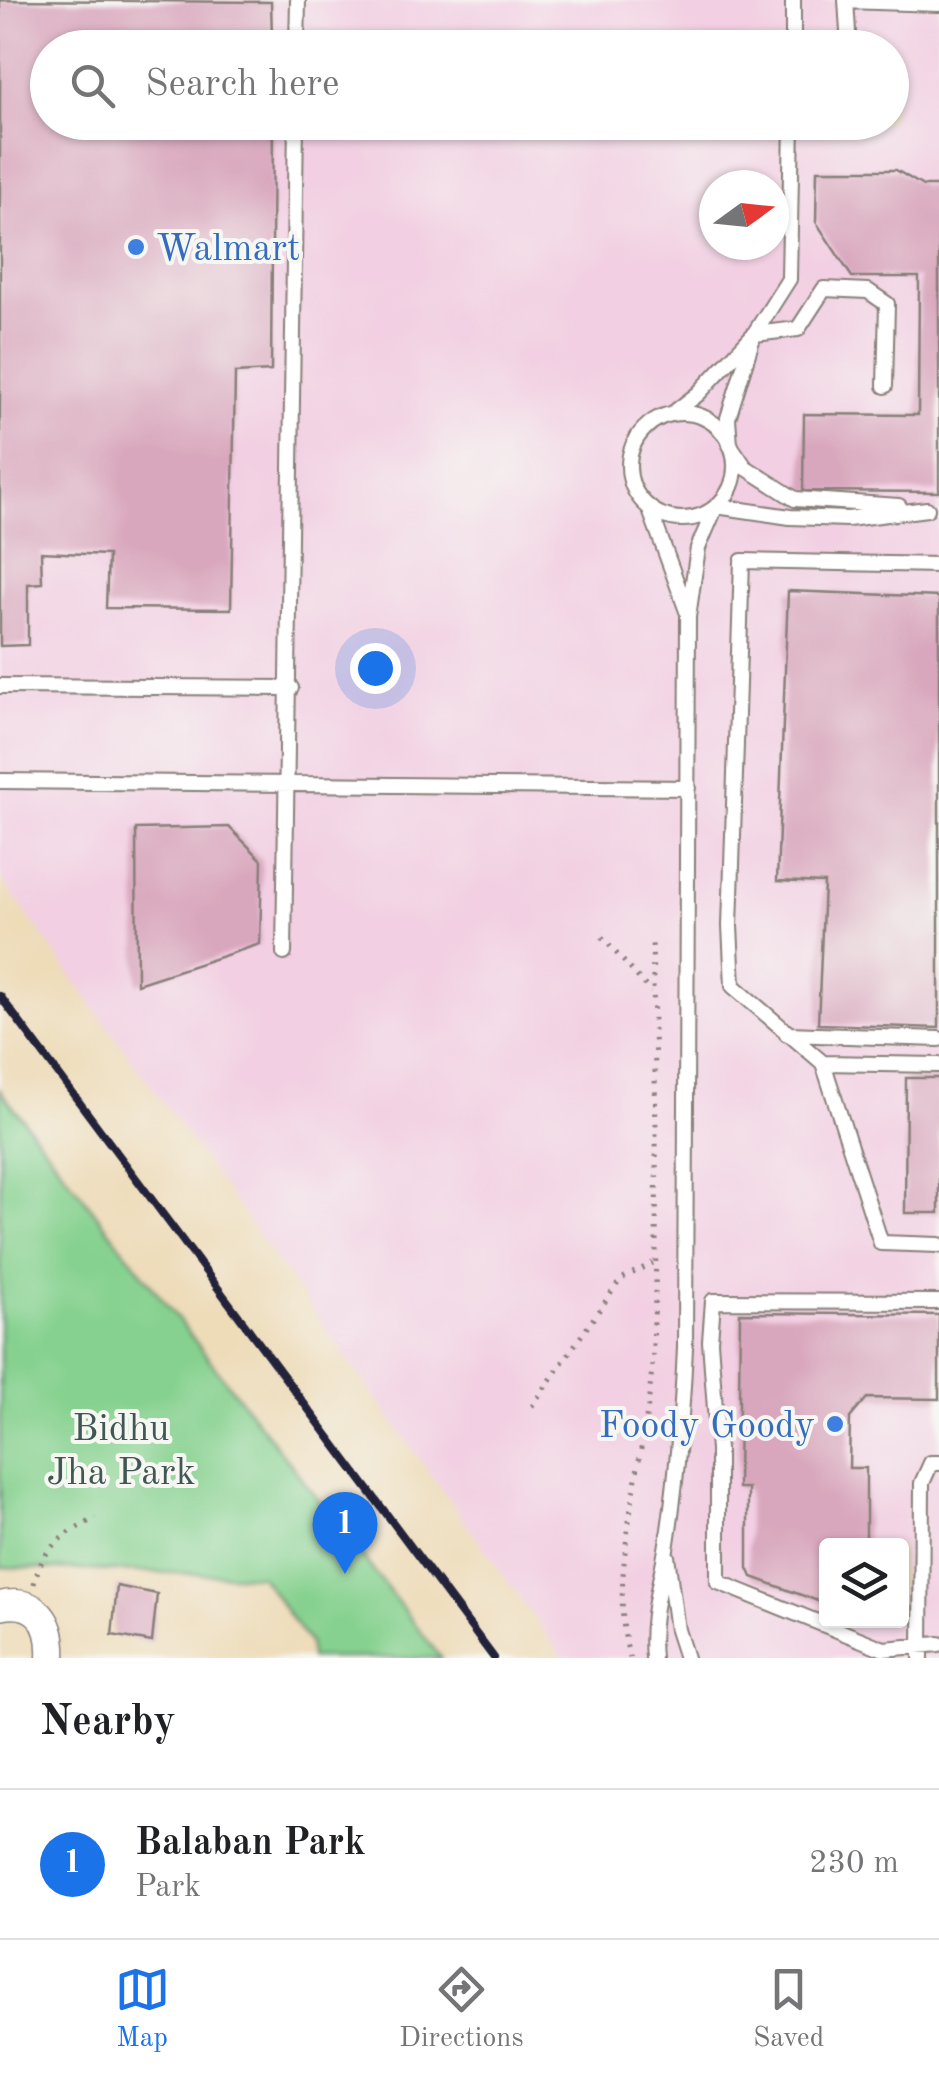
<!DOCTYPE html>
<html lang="en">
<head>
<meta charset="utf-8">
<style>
  :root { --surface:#fff; --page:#f2f2f2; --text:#202124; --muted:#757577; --line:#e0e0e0; --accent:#1a73e8 }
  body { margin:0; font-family:"Old Standard TT",serif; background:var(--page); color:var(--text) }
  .controls { position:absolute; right:30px; bottom:30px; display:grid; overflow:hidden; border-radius:10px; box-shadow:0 2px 8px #0004 }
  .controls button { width:90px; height:90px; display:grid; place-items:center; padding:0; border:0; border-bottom:2px solid var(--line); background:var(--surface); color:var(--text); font:50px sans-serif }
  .compass { position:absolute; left:699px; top:170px; width:90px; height:90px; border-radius:50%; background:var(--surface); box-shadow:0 2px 8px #0004; rotate:75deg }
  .you { position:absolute; left:375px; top:668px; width:35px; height:35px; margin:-25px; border:8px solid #fff; border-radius:50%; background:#1a73e8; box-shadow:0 0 0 15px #1a73e833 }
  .badge { display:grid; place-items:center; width:65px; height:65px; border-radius:50%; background:var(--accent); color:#fff; font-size:32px; font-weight:700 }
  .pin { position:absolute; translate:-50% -82px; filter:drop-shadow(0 2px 5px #0008) }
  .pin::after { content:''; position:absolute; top:52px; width:35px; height:30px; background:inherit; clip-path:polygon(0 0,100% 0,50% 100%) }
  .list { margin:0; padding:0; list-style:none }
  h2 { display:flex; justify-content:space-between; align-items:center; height:130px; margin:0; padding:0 40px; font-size:42px }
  h2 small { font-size:32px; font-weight:400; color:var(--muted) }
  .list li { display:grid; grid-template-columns:65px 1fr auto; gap:30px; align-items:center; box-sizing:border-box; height:150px; padding:0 40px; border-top:2px solid var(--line) }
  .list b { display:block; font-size:38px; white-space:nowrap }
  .list p { margin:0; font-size:32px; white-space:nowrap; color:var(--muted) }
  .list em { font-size:32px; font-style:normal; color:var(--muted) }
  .icon { flex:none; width:55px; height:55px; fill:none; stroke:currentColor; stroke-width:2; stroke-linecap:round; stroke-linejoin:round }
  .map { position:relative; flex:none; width:939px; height:1658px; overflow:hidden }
  .search { position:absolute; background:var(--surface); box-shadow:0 2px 8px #0004; left:30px; right:30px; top:30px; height:110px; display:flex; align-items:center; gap:25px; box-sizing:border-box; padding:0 35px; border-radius:55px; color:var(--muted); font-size:38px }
  .sheet { height:280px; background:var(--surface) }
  nav { display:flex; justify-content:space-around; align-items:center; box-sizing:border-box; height:140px; border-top:2px solid var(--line); background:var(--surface); font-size:28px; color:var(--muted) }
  nav a { display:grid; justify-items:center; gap:5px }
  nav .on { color:var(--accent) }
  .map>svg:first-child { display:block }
  .built { fill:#f2cfe2; fill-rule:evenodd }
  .green { fill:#86d18f; stroke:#547a65; stroke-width:2.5 }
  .building { fill:#d9a7bd }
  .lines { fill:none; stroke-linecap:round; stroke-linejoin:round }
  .lane-casing { stroke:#887f7a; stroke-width:18 }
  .street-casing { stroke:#887f7a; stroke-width:31 }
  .path { stroke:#887f7a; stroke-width:5; stroke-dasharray:2.5 8; stroke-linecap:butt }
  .lane { stroke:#fff; stroke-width:14 }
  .street { stroke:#fff; stroke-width:28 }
  .rail { stroke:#22223b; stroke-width:8 }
  .shop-dot { fill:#3f7fe0; stroke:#f6f6f2; stroke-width:4 }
  .labels { text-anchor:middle; stroke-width:8; stroke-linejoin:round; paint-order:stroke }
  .shop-label { font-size:38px; fill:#366cbe; stroke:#f6f6f2; text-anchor:start }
  .park-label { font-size:38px; fill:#405754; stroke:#f6f6f2 }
</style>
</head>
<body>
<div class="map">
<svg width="939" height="1658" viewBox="0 0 939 1658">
  <rect width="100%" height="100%" fill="#f6f6f2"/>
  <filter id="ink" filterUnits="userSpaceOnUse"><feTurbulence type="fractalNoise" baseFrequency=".01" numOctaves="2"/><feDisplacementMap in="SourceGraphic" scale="20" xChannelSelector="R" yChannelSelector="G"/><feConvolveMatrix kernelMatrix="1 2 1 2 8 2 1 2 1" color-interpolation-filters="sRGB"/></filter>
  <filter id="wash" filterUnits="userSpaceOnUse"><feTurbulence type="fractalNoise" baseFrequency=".0048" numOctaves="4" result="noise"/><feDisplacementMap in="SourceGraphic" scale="40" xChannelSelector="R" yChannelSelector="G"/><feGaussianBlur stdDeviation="2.25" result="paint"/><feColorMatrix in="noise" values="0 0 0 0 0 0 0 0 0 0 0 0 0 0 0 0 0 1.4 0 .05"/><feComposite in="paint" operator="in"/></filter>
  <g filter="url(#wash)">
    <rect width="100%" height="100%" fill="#eedcb9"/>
    <!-- built -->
    <path class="built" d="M 0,0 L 939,0 L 939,1658 L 563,1658 L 0,877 ZM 48,48 L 892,48 L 892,122 L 48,122 ZM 714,185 L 774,185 L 774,245 L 714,245 ZM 826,1546 L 902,1546 L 902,1620 L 826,1620 Z"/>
    <!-- green -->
    <path class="green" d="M 0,1090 L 441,1658 L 310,1658 L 309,1643 L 261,1576 L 0,1567 Z"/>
    <g id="blocks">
      <!-- building -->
      <path class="building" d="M 0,0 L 271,2 L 272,38 L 276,48 L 48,48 L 48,122 L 273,122 L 271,371 L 235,373 L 231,609 L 106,608 L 108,555 L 41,552 L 42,583 L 28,584 L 28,645 L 0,646 Z
        M 817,170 L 896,170 L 923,186 L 939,186 L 939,492 L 803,491 L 804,414 L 918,415 L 919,277 L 852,277 L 816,222 Z
        M 788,591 L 939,597 L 939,1028 L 818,1024 L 824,883 L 777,881 Z
        M 229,827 L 262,860 L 260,944 L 137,984 L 136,829 Z
        M 906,1078 L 939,1078 L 939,1213 L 905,1213 Z
        M 740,1313 L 939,1315 L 939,1399 L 867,1398 L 850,1418 L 849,1468 L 866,1468 L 866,1546 L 826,1546 L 826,1604 L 752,1577 L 748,1568 L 748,1488 L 738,1488 Z
        M 117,1586 L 157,1594 L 152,1642 L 112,1635 Z"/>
    </g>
  </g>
  <g filter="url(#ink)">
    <use href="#blocks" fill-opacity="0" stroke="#887f7a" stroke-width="2.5"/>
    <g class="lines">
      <!-- lane casing -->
      <g class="lane-casing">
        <path id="lane" d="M 846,0 L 849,48
          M 846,1 L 939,4
          M 297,48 L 298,0
          M 793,48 L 793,0
          M 754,334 L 728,418 L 730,445 L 745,467 L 795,499 L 899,506
          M 754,334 L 798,329 L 824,289 L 868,291 L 887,304 L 885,386
          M629 466a53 53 0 1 1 106 0a53 53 0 1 1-106 0Z
          M 672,414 L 698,394 L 754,334 L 789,279 L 792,122
          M 650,510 L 687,611
          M 0,686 L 291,688
          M 0,781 L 688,788
          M 284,953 L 296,122
          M 787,1034 L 939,1039
          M 823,1063 L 733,986 L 730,926 L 742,561 L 939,565
          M 939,1065 L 823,1063 L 881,1243 L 939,1245
          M 939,1302 L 713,1301 L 710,1341 L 718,1450 L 718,1582 L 884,1649 L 939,1644
          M 667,1556 L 677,1630 L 686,1658
          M 653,1658 C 649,1616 661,1583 667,1543 C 677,1478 682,1414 685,1348 L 688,617 L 698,548 L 716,506 L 790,517 L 848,519 L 927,509
          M 921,1658 L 922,1483 L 931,1463 L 939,1463"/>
      </g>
      <!-- street casing -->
      <g class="street-casing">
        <path id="street" d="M 0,1606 C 37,1597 53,1623 51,1658"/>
      </g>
      <!-- path -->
      <path class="path" d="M 602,937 L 651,992
        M 532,1406 L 621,1279 L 653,1263
        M 34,1584 C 43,1546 62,1535 96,1518
        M 630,1658 C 605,1581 648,1449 652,1364 C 660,1223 655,1079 652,938"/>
      <!-- lane -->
      <use href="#lane" class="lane"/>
      <!-- street -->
      <use href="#street" class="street"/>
      <!-- rail -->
      <path class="rail" d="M 0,996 L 494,1658"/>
    </g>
  </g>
  <!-- markers -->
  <g class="shop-dot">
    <circle cx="136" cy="247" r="10"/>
    <circle cx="835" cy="1424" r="10"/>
  </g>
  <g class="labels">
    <!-- shop labels -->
    <g class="shop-label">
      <text x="156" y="260">Walmart</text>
      <text x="815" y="1437" text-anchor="end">Foody Goody</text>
    </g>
    <!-- park labels -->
    <g class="park-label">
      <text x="121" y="1440">Bidhu<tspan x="121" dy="44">Jha Park</tspan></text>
    </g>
  </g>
</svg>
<div class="controls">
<button><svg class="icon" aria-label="layers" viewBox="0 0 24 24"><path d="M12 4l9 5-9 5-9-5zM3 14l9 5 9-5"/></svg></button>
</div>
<svg class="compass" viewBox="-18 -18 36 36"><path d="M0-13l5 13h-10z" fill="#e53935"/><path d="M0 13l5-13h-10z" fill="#757577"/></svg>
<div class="you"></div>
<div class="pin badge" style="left:345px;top:1574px">1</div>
<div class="search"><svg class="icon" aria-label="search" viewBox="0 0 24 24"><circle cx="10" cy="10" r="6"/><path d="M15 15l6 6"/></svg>Search here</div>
</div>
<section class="sheet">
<h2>Nearby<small></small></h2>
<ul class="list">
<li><span class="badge">1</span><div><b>Balaban Park</b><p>Park</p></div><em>230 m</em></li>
</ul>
</section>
<nav>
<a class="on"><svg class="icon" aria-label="map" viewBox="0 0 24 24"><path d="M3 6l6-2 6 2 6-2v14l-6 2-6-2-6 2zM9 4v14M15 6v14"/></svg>Map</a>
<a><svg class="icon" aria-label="directions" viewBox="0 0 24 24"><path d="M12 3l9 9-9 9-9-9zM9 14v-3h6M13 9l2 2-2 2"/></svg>Directions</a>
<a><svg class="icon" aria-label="saved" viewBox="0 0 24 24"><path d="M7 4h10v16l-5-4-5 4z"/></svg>Saved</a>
</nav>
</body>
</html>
